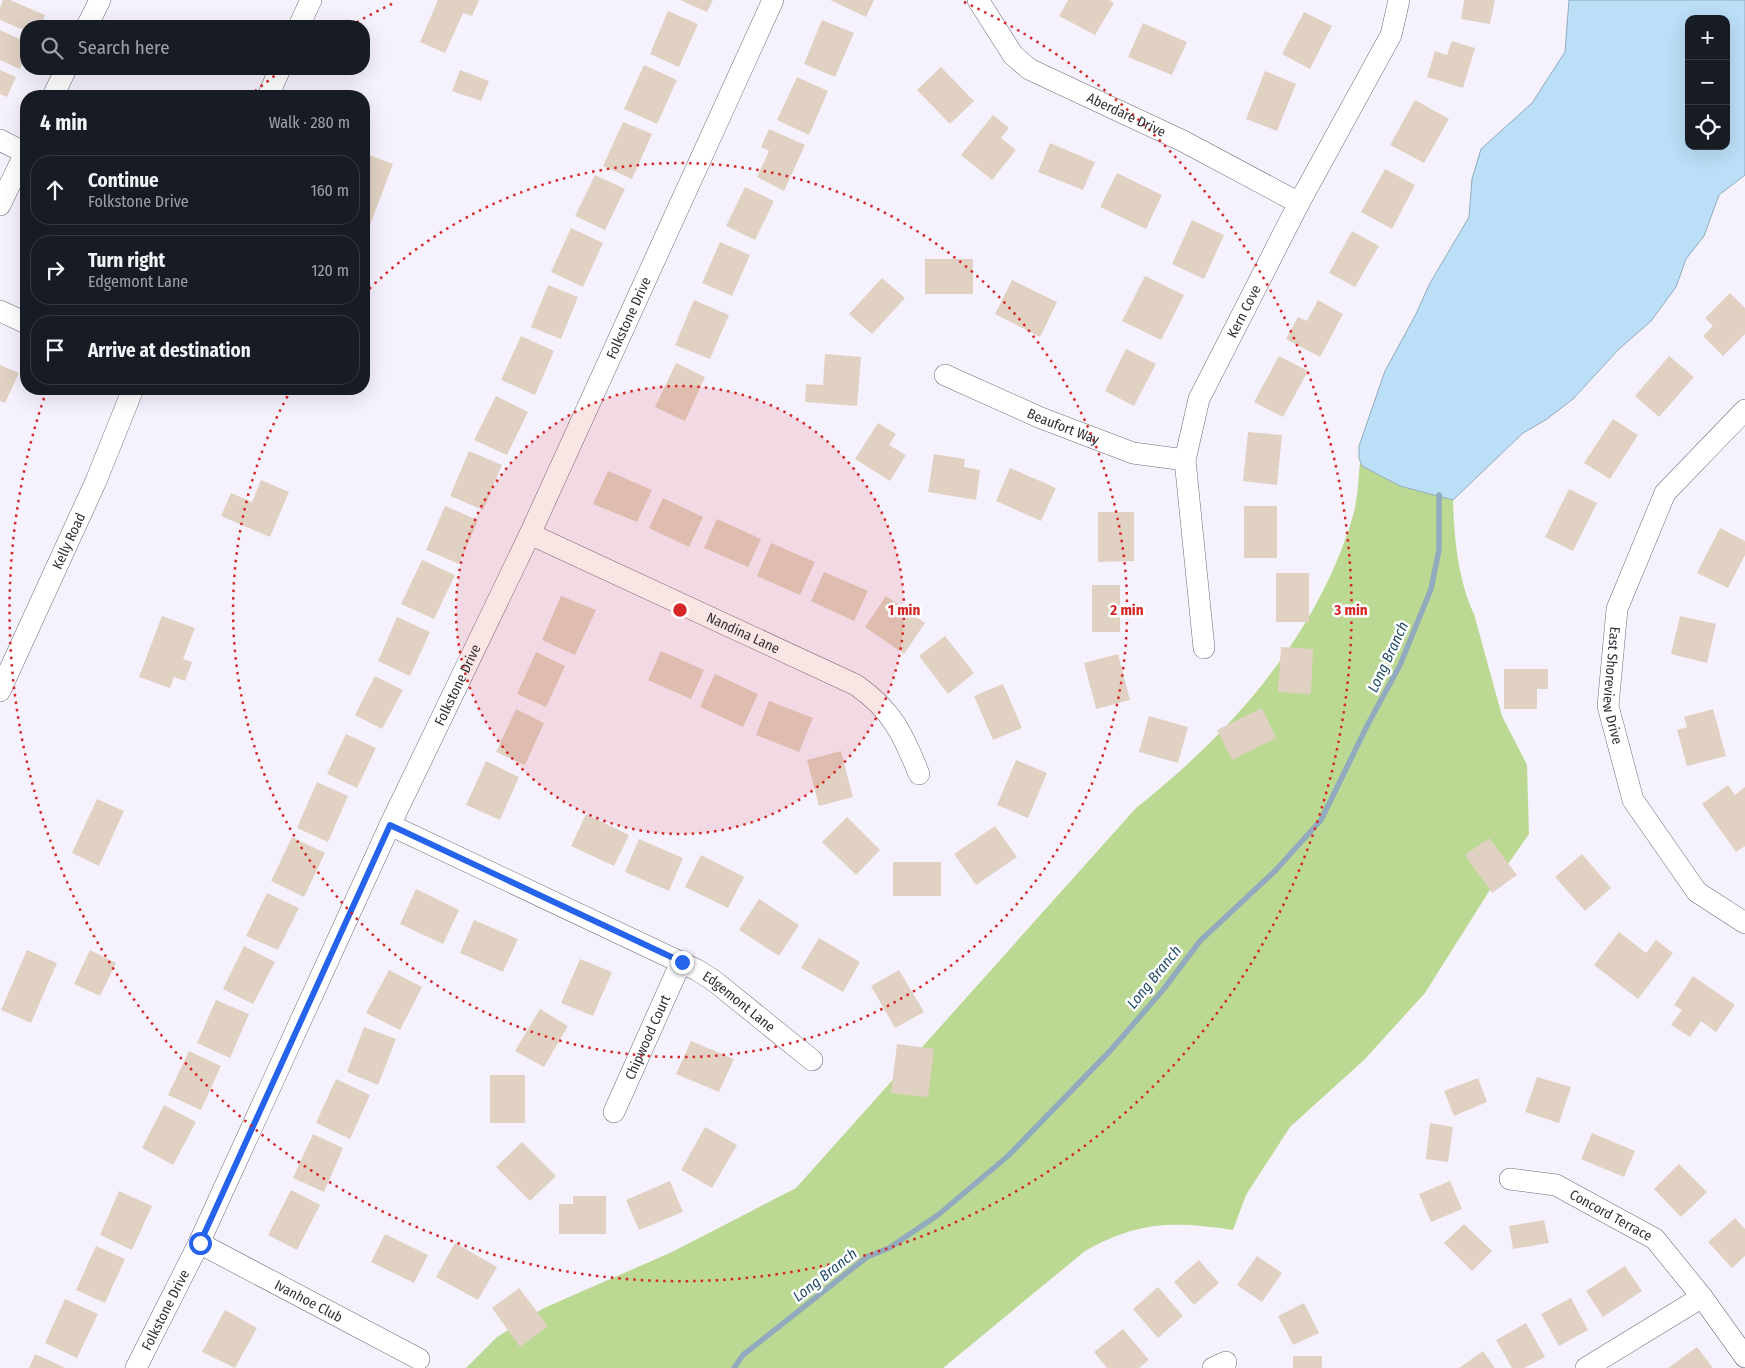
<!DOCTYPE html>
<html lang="en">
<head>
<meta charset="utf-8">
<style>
  :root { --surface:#171b24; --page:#20242c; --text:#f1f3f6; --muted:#9ea1a6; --line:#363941 }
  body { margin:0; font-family:"Fira Sans Condensed",sans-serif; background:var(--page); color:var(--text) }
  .controls { position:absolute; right:15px; top:15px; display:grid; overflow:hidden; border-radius:10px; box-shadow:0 5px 20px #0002 }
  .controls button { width:45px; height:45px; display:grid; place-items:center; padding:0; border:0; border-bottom:1px solid var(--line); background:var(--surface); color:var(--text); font:25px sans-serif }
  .stop { position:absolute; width:15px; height:15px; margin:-11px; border:4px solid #2563eb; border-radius:50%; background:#fff }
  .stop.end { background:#2563eb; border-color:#fff; box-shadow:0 1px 5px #0008 }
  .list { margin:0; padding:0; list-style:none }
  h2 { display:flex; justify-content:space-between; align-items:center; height:65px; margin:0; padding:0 20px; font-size:21px }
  h2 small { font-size:16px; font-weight:400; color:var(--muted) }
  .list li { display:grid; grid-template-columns:32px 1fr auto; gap:15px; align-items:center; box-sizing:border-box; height:70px; margin:0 10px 10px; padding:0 10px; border:1px solid var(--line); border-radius:20px }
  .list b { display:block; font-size:19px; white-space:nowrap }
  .list p { margin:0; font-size:16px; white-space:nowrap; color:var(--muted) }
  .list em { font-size:16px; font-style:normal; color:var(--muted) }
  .icon { flex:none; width:28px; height:28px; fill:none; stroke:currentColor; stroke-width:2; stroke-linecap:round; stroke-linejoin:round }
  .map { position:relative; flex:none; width:1745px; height:1368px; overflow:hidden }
  .search { position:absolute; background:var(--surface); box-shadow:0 5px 20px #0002; left:20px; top:20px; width:350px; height:55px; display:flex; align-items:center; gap:12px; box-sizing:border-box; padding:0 18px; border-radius:20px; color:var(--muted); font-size:19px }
  .panel { position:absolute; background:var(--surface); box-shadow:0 5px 20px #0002; left:20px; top:90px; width:350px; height:305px; border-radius:20px }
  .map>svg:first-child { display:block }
  .green { fill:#bbd992 }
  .water { fill:#bbdff7; stroke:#92aabd; fill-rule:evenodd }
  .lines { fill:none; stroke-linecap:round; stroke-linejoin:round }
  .stream { stroke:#92aabd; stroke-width:5.5 }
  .building { fill:#e0d1c3 }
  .minor-casing { stroke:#716a7a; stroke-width:22 }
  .minor { stroke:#fff; stroke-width:21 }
  .route { stroke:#2563eb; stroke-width:6 }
  .ring { fill:none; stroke:#d62828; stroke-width:2.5; stroke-dasharray:2.5 5 }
  .labels { text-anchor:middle; stroke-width:5; stroke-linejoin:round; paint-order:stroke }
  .street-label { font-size:14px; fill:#333037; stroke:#fff }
  .water-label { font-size:15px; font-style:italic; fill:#254e68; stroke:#fff }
  .centre { fill:#d62828; stroke:#fff; stroke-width:2.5 }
  .ring-label { font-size:15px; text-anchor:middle; font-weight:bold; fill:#d62828; stroke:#fff; stroke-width:5; stroke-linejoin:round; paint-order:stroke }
</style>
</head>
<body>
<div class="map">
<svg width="1745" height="1368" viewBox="0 0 1745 1368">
  <rect width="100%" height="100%" fill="#f6f2fd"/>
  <!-- green -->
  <path class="green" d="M 1360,462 L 1362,466 L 1400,486 L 1453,500 C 1454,537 1458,580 1474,614 L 1502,716 L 1527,765 L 1529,834 L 1488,893 L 1425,993 L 1364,1060 L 1290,1127 L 1246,1195 L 1233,1230 C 1173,1221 1139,1221 1085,1251 L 943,1368 L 466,1368 L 497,1337 L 544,1308 L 672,1252 L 796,1188 L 1136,808 C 1231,733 1316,637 1352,519 C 1358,501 1358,480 1360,462 Z"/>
  <!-- water -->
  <path class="water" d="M 1569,0 L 1745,0 L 1745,175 L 1719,195 L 1704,236 L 1686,259 L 1676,287 L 1651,321 L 1619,349 L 1573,399 L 1547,419 L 1523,433 L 1453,500 L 1400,486 L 1362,466 L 1359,458 L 1359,446 L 1385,371 L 1416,314 L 1430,283 L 1469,217 L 1472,179 L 1481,149 L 1532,103 L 1565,52 ZM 1689,19 L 1726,19 L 1726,146 L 1689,146 Z"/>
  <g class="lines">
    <!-- stream -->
    <path class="stream" d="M 734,1368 L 743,1355 L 867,1257 L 889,1248 L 938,1215 L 1008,1156 L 1110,1051 L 1163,990 L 1200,941 L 1275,871 L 1321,820 L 1368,724 L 1400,665 L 1431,589 L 1439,550 L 1439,495"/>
  </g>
  <!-- building -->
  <path class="building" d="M 3,0 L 10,0 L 45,15 L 41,26 L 26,26 L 26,31 L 0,20 L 0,8 Z
    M 438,0 L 479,0 L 472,16 L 463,13 L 445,53 L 420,42 Z
    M 680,0 L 713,0 L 707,12 Z
    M 830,0 L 874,0 L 866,17 Z
    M 1068,0 L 1109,0 L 1114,3 L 1095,35 L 1059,16 Z
    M 1464,0 L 1495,0 L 1490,24 L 1461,19 Z
    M 668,11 L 698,24 L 679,67 L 650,54 Z
    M 1304,12 L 1332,26 L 1310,69 L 1282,54 Z
    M 822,20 L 854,33 L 835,77 L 804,64 Z
    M 1143,23 L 1187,42 L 1172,75 L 1128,57 Z
    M 0,30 L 26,42 L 26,55 L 20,69 L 0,60 Z
    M 1452,41 L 1475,48 L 1463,88 L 1427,77 L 1435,51 L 1447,55 Z
    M 644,65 L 677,80 L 657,124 L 624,109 Z
    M 941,67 L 974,101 L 950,124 L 917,90 Z
    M 0,70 L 16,77 L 7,97 L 0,94 Z
    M 460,70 L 489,81 L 481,101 L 452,91 Z
    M 1265,71 L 1296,84 L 1277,131 L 1246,119 Z
    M 797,77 L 828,91 L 809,135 L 777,120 Z
    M 1415,100 L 1449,119 L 1424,163 L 1390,145 Z
    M 993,115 L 1009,128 L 1001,138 L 1016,150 L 992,180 L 961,155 Z
    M 623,122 L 652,134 L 632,179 L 603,166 Z
    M 769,129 L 805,145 L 784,191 L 757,177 L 769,151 L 761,147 Z
    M 1050,143 L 1095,162 L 1083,190 L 1038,172 Z
    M 364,153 L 393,164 L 367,233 L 364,232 Z
    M 1385,169 L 1415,185 L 1392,229 L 1361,212 Z
    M 1117,173 L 1162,195 L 1146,229 L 1100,207 Z
    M 595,175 L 625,189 L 605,230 L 575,216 Z
    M 745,187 L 774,201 L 755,240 L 726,226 Z
    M 1192,220 L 1224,235 L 1204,279 L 1172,264 Z
    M 571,228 L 603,243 L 583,287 L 551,272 Z
    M 1352,231 L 1379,246 L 1355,287 L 1329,273 Z
    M 720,242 L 750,255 L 732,296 L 702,283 Z
    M 925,259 L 973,259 L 973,294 L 925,294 Z
    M 1145,276 L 1184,295 L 1161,340 L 1122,321 Z
    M 882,278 L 905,298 L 872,334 L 849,314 Z
    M 1012,280 L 1057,302 L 1040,337 L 995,314 Z
    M 548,285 L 578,297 L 561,339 L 531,327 Z
    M 1730,293 L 1745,308 L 1745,334 L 1723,356 L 1703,336 L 1713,326 L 1705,318 Z
    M 694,300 L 729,315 L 710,359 L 675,345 Z
    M 1318,300 L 1343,314 L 1320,357 L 1286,339 L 1298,317 L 1307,321 Z
    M 521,336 L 554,351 L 535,395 L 501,380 Z
    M 1126,349 L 1156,364 L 1134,406 L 1105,391 Z
    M 825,354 L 861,357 L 857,406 L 805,402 L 806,384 L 823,385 Z
    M 1279,356 L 1308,371 L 1283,417 L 1254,402 Z
    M 1669,356 L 1694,377 L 1659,417 L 1635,396 Z
    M 676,363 L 705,377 L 685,421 L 655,407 Z
    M 0,365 L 19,373 L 5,403 L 0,401 Z
    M 496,396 L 528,412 L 507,455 L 474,440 Z
    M 1613,419 L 1638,435 L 1610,479 L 1584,463 Z
    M 878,423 L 896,434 L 889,445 L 906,455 L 890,481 L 855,459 Z
    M 1248,432 L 1282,435 L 1277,485 L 1243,481 Z
    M 469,451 L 502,465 L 483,510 L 450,496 Z
    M 934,454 L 965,459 L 964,467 L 980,470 L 976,500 L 928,492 Z
    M 1010,468 L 1056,488 L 1041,521 L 996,501 Z
    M 608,471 L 652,490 L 637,522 L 593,504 Z
    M 261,480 L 289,492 L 270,537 L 221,516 L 231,493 L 252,502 Z
    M 1569,489 L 1597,503 L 1573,551 L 1545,537 Z
    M 663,498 L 703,517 L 689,547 L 649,528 Z
    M 445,506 L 478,520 L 459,564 L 426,550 Z
    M 1244,506 L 1277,506 L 1277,558 L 1244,558 Z
    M 1098,512 L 1134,512 L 1134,561 L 1098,562 Z
    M 717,519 L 761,539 L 748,567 L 704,548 Z
    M 1720,528 L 1745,541 L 1745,555 L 1728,588 L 1697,573 Z
    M 771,543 L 815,562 L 800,595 L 757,576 Z
    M 422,560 L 455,575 L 434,619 L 401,604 Z
    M 824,572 L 868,591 L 854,621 L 811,601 Z
    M 1276,573 L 1309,573 L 1309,622 L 1276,622 Z
    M 1092,585 L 1120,585 L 1120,632 L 1092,632 Z
    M 561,596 L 596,610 L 575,655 L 542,640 Z
    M 886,596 L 925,623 L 904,654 L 865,627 Z
    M 162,616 L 195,628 L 183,659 L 192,662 L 185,681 L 174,677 L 170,688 L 139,677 Z
    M 1680,616 L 1716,624 L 1707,663 L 1671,654 Z
    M 397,617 L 430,632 L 410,676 L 378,661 Z
    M 945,636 L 974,673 L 948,694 L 919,656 Z
    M 1281,647 L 1313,649 L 1311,694 L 1278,692 Z
    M 661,651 L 704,670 L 691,699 L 648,680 Z
    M 536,652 L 565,666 L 546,707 L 517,694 Z
    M 1118,654 L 1130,700 L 1096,709 L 1084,663 Z
    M 1504,669 L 1548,669 L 1548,689 L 1537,689 L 1537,709 L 1504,709 Z
    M 715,674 L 758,694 L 743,727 L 700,707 Z
    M 375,676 L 403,690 L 382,729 L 355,715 Z
    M 1003,684 L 1022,728 L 993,740 L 974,696 Z
    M 769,701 L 813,718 L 799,752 L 756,735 Z
    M 1262,708 L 1276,738 L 1232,760 L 1217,730 Z
    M 516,709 L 544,723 L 525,765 L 496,752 Z
    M 1713,709 L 1726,756 L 1687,766 L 1677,730 L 1687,727 L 1684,717 Z
    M 1149,716 L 1188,727 L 1178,763 L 1139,752 Z
    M 346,734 L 376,748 L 357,788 L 327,774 Z
    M 841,751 L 853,797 L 819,806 L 807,760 Z
    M 1016,760 L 1047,773 L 1028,818 L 997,805 Z
    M 486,761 L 519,777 L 500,820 L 466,805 Z
    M 317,782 L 348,796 L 328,842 L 297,828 Z
    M 1728,785 L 1735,795 L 1745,787 L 1745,846 L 1736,852 L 1702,804 Z
    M 97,799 L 124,811 L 99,866 L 72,853 Z
    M 586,814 L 629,835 L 614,866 L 571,846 Z
    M 847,817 L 880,850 L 856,875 L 822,842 Z
    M 995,826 L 1017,857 L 976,885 L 954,854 Z
    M 292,837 L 325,853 L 304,897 L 271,881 Z
    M 1489,838 L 1517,875 L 1492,893 L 1465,855 Z
    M 639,839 L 683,858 L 669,891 L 625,872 Z
    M 1582,854 L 1611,888 L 1585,911 L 1555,877 Z
    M 701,855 L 744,877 L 728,908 L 685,887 Z
    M 893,862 L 941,862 L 941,896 L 893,896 Z
    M 416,889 L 459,910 L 443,944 L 400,924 Z
    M 267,893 L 299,908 L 278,950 L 246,936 Z
    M 759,899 L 799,925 L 779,956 L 739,930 Z
    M 474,920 L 518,939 L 503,972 L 460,953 Z
    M 1619,932 L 1646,953 L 1656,940 L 1673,953 L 1638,999 L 1594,965 Z
    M 819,938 L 860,962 L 843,992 L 801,968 Z
    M 244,946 L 275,962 L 253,1004 L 223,989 Z
    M 27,950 L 57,963 L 31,1023 L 1,1010 Z
    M 90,950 L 116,963 L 100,996 L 74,984 Z
    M 580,959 L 612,972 L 593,1016 L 561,1003 Z
    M 389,970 L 422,987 L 400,1030 L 366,1013 Z
    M 899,970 L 924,1012 L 895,1028 L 871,986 Z
    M 1693,976 L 1735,1005 L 1716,1032 L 1701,1021 L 1690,1037 L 1671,1025 L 1682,1010 L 1674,1005 Z
    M 216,1000 L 249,1014 L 230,1058 L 197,1043 Z
    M 540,1009 L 568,1026 L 544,1067 L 515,1051 Z
    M 364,1027 L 396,1039 L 378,1085 L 347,1072 Z
    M 691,1041 L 734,1059 L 719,1092 L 676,1074 Z
    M 897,1044 L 934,1049 L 928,1097 L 891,1093 Z
    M 189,1051 L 221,1066 L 201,1110 L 168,1095 Z
    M 490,1075 L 525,1075 L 525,1123 L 490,1123 Z
    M 1537,1077 L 1571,1087 L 1559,1123 L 1525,1112 Z
    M 1478,1078 L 1487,1102 L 1454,1116 L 1444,1091 Z
    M 336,1079 L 370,1095 L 350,1139 L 316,1123 Z
    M 164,1105 L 196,1122 L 173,1165 L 142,1148 Z
    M 1430,1123 L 1453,1127 L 1448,1162 L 1426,1159 Z
    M 705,1127 L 737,1145 L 712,1188 L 681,1170 Z
    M 1592,1133 L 1635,1151 L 1624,1177 L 1581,1159 Z
    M 313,1134 L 343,1148 L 324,1192 L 293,1178 Z
    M 522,1142 L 556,1176 L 530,1201 L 496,1167 Z
    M 1679,1164 L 1707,1192 L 1681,1217 L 1654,1189 Z
    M 670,1181 L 683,1212 L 639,1230 L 626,1200 Z
    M 1450,1181 L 1462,1209 L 1431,1222 L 1419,1194 Z
    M 291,1190 L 320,1205 L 297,1250 L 268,1235 Z
    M 119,1191 L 152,1206 L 132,1250 L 100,1235 Z
    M 573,1196 L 606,1196 L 606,1234 L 559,1234 L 559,1204 L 573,1204 Z
    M 1735,1218 L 1745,1229 L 1745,1256 L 1732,1268 L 1708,1242 Z
    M 1544,1220 L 1549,1243 L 1513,1249 L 1509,1226 Z
    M 1464,1224 L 1492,1251 L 1472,1271 L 1444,1243 Z
    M 385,1234 L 428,1255 L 414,1283 L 371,1262 Z
    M 455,1243 L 497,1267 L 478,1300 L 436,1277 Z
    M 96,1246 L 125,1259 L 105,1303 L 76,1290 Z
    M 1257,1256 L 1282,1273 L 1262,1302 L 1237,1285 Z
    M 1199,1260 L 1219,1283 L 1194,1305 L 1174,1282 Z
    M 1625,1266 L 1642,1291 L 1603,1317 L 1586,1291 Z
    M 1158,1287 L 1183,1316 L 1158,1338 L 1133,1309 Z
    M 519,1288 L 548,1326 L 520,1347 L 492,1308 Z
    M 1571,1298 L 1588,1330 L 1559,1346 L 1541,1314 Z
    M 65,1299 L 98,1314 L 77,1358 L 45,1343 Z
    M 1304,1303 L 1319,1333 L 1293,1345 L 1278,1316 Z
    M 225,1310 L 257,1328 L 235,1368 L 202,1352 Z
    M 1526,1323 L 1545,1357 L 1524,1368 L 1512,1368 L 1496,1340 Z
    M 1123,1329 L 1149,1360 L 1139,1368 L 1107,1368 L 1094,1352 Z
    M 1697,1347 L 1713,1368 L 1668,1368 Z
    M 1483,1351 L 1495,1368 L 1459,1368 Z
    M 35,1354 L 66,1368 L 29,1368 Z
    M 1293,1356 L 1322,1356 L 1322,1368 L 1293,1368 Z"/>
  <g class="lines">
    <!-- minor casing -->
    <g class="minor-casing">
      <g id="minor">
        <path id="s1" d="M 978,0 L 1013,55 L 1029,69 L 1183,141 L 1299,203"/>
        <path d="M 87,26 L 100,0"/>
        <path d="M 299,26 L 311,0"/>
        <path d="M 53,96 L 66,69"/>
        <path d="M 268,96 L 280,69"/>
        <path d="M 0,140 L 25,153"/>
        <path d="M 0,205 L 26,151"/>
        <path d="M 0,311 L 26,323"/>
        <path id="s2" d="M 945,375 L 1041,418 L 1133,453 L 1185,460"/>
        <path id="s3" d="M 1745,410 L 1665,493 L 1617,609 L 1608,706 L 1633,800 L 1697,892 L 1745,923"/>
        <path id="s4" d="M 530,534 L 856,685 C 892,710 903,734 919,774"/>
        <path id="s5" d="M 1204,648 L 1185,460 L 1199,399 L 1299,203 L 1391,35 L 1399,0"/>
        <path id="s6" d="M 0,691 L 96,481 L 133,389"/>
        <path id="s7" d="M 390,825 L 697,970 L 713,980 L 812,1060"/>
        <path id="s8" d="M 614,1112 L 681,962"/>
        <path id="s9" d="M 1510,1179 L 1556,1185 L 1655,1239 L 1702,1297 L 1745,1357"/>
        <path id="s10" d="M 199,1243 L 419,1359"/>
        <path id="s11" d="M 136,1368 L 199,1243 L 390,825 L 530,534 L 773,0"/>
        <path d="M 1213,1368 L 1226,1362"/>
        <path d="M 1586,1368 L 1702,1297"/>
      </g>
    </g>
    <!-- minor -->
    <use href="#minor" class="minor"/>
  </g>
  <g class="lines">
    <!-- route -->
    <path class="route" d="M 200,1243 L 390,825 L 682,962"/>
  </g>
  <!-- distance rings -->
  <circle cx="680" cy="610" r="224" fill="#d62828" fill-opacity=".12"/>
  <g class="ring">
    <circle cx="680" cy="610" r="224"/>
    <path d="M364 294A447 447 0 1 1 291 390"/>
    <path d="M249 96A671 671 0 0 1 281 71M350 26A671 671 0 0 1 396 2M964 2A671 671 0 1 1 46 392"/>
  </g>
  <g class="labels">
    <!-- street labels -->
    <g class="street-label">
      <text dy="5" stroke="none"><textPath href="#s1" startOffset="194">Aberdare Drive</textPath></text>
      <text dy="5" stroke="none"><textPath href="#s5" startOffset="350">Kern Cove</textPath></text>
      <text dy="5" stroke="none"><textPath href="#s11" startOffset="1160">Folkstone Drive</textPath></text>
      <text dy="5" stroke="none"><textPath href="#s2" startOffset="129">Beaufort Way</textPath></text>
      <text dy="5" stroke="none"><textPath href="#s6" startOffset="165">Kelly Road</textPath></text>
      <text dy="5" stroke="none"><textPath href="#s4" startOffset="235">Nandina Lane</textPath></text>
      <text dy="5" stroke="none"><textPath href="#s11" startOffset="755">Folkstone Drive</textPath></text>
      <text dy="5" stroke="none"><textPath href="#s3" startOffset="318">East Shoreview Drive</textPath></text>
      <text dy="5" stroke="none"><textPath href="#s7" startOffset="392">Edgemont Lane</textPath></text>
      <text dy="5" stroke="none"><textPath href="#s8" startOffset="82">Chipwood Court</textPath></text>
      <text dy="5" stroke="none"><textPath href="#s9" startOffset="109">Concord Terrace</textPath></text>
      <text dy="5" stroke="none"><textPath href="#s10" startOffset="124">Ivanhoe Club</textPath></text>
      <text dy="5" stroke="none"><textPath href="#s11" startOffset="65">Folkstone Drive</textPath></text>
    </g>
    <!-- water labels -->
    <g class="water-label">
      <text transform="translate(1388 657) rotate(-65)" y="5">Long Branch</text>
      <text transform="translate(1154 977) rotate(-51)" y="5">Long Branch</text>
      <text transform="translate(825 1275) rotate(-38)" y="5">Long Branch</text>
    </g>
  </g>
  <circle cx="680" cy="610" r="8" class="centre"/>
  <g class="ring-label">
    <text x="904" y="615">1 min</text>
    <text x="1127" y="615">2 min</text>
    <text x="1351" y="615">3 min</text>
  </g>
</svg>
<div class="controls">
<button>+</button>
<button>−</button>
<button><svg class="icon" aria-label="locate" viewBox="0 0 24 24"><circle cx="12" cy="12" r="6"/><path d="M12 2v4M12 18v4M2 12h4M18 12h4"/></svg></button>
</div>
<div class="stop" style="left:200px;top:1243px"></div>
<div class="stop end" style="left:682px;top:962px"></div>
<div class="search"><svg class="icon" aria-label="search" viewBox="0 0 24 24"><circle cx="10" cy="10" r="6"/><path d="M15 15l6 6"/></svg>Search here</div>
<section class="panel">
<h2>4 min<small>Walk · 280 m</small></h2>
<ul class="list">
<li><svg class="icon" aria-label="ahead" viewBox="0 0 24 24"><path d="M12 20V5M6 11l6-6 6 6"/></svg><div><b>Continue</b><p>Folkstone Drive</p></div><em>160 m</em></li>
<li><svg class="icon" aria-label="right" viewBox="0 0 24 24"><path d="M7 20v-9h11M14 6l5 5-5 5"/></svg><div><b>Turn right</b><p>Edgemont Lane</p></div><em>120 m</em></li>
<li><svg class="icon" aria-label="arrive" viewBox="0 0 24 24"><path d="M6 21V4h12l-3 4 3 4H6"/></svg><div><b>Arrive at destination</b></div></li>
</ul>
</section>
</div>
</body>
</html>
